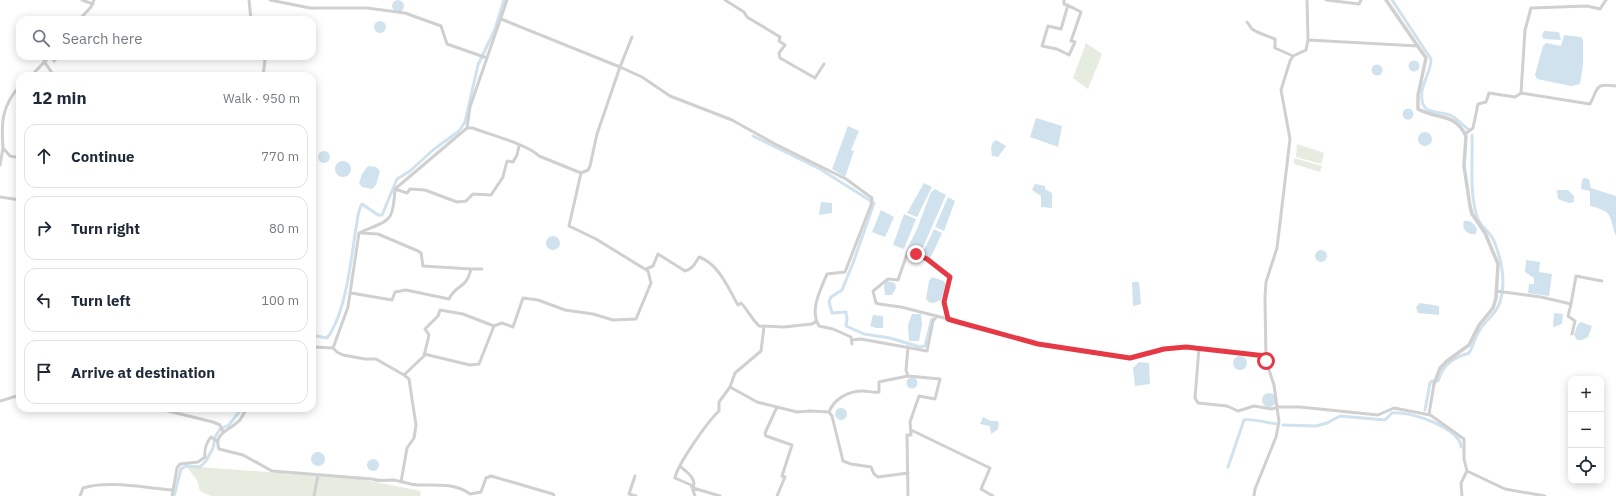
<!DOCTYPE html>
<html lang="en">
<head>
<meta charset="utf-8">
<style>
  :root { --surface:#fff; --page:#f2f2f3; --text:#1f2937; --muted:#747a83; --line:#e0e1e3 }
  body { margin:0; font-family:"IBM Plex Sans",sans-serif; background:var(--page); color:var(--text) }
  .controls { position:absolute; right:12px; bottom:12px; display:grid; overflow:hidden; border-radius:8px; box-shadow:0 2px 10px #0003 }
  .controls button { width:36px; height:36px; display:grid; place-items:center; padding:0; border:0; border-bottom:1px solid var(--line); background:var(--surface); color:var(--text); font:20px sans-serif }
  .stop { position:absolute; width:12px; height:12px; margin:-9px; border:3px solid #e63946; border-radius:50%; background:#fff }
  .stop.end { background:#e63946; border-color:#fff; box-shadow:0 1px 4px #0008 }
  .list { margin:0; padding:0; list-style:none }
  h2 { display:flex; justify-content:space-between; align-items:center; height:52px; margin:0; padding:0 16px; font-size:17px }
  h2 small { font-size:13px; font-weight:400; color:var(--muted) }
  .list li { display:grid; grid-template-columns:26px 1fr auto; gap:12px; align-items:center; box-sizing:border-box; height:64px; margin:0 8px 8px; padding:0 8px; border:1px solid var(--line); border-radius:12px }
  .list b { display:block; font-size:15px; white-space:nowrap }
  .list em { font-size:13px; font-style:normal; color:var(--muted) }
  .icon { flex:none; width:22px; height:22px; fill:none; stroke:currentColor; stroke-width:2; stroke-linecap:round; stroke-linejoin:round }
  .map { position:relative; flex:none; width:1616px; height:496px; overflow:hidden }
  .search { position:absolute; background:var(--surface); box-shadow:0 2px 10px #0003; left:16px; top:16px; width:300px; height:44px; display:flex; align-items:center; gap:10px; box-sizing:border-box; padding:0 14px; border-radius:12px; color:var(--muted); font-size:15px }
  .panel { position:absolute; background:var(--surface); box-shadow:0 2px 10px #0003; left:16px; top:72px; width:300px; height:340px; border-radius:12px }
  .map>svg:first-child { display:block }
  .green { fill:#e6ecdf }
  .water { fill:#cfe2ee }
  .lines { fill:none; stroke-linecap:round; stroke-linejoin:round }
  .canal { stroke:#cfe2ee; stroke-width:3 }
  .minor { stroke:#d0d0d0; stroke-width:3 }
  .tertiary { stroke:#d0d0d0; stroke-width:3.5 }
  .route { stroke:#e63946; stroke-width:5 }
</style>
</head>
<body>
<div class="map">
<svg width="1616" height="496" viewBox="0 0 1616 496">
  <rect width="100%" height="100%" fill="#fff"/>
  <!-- green -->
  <path class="green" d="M 1086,43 L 1102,54 L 1088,89 L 1073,78 Z
    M 1297,144 L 1324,153 L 1321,164 L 1296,157 Z
    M 1294,158 L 1322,166 L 1320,172 L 1294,164 Z
    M 186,466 L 360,479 L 421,491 L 420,496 L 211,496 L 200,491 L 197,480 Z"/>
  <!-- water -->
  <path class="water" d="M392 6a6 6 0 1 1 12 0a6 6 0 1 1-12 0Z
    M374 27a6 6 0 1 1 12 0a6 6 0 1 1-12 0Z
    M 1544,31 L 1559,32 L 1561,40 L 1544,39 L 1542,36 Z
    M 1564,35 L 1581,37 L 1583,40 L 1583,65 L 1580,84 L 1571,86 L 1537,79 L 1535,75 L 1543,46 L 1546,43 L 1561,46 Z
    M1408.5 66a5.5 5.5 0 1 1 11 0a5.5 5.5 0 1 1-11 0Z
    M1371.5 70a5.5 5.5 0 1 1 11 0a5.5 5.5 0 1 1-11 0Z
    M1402.5 114a5.5 5.5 0 1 1 11 0a5.5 5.5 0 1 1-11 0Z
    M 1036,118 L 1062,126 L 1058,147 L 1030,137 Z
    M 848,126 L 859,131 L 851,150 L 854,151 L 845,177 L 832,169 Z
    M1418 139a7 7 0 1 1 14 0a7 7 0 1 1-14 0Z
    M 996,140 L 1006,146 L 998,157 L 992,156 C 991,149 990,144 996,140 Z
    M318 157a6 6 0 1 1 12 0a6 6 0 1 1-12 0Z
    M335 169a8 8 0 1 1 16 0a8 8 0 1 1-16 0Z
    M 368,166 L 376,167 L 380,171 L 376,185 L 372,189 L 362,187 L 359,183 L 362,174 Z
    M 1584,178 L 1589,179 L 1591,188 L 1616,196 L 1616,236 C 1608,216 1615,212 1590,206 L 1590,191 L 1581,189 L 1582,180 Z
    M 924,183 L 932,187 L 917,217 L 907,213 Z
    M 1035,184 L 1045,186 L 1045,189 L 1052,193 L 1052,208 L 1041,207 L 1041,196 L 1032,190 Z
    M 935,189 L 946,195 L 920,254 L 907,249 L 917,229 L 931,192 Z
    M 1557,190 L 1568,190 L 1574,196 L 1574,202 L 1569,203 L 1558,199 Z
    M 948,197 L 955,201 L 944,231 L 935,227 Z
    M 821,202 L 832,203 L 832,213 L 819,215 Z
    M 881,210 L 894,217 L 885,237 L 872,232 Z
    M 904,214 L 916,219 L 904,249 L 893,245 Z
    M 1464,221 C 1470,220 1474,223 1477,229 L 1476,234 C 1468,236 1461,229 1464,221 Z
    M 934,229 L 942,233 L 930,259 L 922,254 Z
    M546 243a7 7 0 1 1 14 0a7 7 0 1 1-14 0Z
    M1315 256a6 6 0 1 1 12 0a6 6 0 1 1-12 0Z
    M 1526,260 L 1540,262 L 1539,272 L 1552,274 L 1549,296 L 1528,293 L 1529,284 L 1534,284 L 1534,278 L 1525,272 Z
    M 932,277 L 944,281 L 946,285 L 941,300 C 935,303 930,305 926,299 L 929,281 Z
    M 886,281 L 895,283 L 896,288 L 892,295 L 885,295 L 884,286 Z
    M 1132,282 L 1139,282 L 1141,304 L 1133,306 Z
    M 1420,303 L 1439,306 L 1439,315 L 1418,313 L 1416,307 Z
    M 1554,313 L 1563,314 L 1562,324 L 1554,327 L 1553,325 Z
    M 912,314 L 921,314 L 922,324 L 919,341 L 909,341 L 908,325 Z
    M 873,315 L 883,316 L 883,328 L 876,328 L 870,326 Z
    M 1581,322 L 1592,326 L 1588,337 L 1582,340 L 1577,340 L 1574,335 L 1578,324 Z
    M1233 363a7 7 0 1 1 14 0a7 7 0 1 1-14 0Z
    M 1139,362 L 1149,363 L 1150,384 L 1135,386 L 1133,368 Z
    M906.5 383a5.5 5.5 0 1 1 11 0a5.5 5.5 0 1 1-11 0Z
    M1262 400a7 7 0 1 1 14 0a7 7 0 1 1-14 0Z
    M835 414a6 6 0 1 1 12 0a6 6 0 1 1-12 0Z
    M 983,417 L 991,421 L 997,421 L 999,423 L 998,429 L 991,434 L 990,426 L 980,424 Z
    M311 459a7 7 0 1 1 14 0a7 7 0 1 1-14 0Z
    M367 465a6 6 0 1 1 12 0a6 6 0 1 1-12 0Z"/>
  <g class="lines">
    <!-- canal -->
    <path class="canal" d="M 1392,0 L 1431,59 C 1431,70 1424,80 1422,91 C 1419,118 1438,109 1452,116 C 1458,120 1464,126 1469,130
      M 753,136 L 820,169 L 874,203 L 853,263 L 842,290 L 831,297 L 829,302 L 832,313 L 846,312 L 847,318 L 846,326 L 864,334 L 890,338 L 920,347 L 925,346 L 932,319
      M 312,335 L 327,338 C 346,313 351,260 356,228 C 358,219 357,212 362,204 L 378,215 L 382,215 L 397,179 L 410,171 L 433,150 L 459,131 L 465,122 L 478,65 L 495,29 L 504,0
      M 1425,410 L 1430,383 L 1432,381 L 1438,381 C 1443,364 1453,358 1469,353 C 1473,346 1475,338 1479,331 C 1484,322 1493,316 1498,307 C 1507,286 1502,261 1494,241 C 1490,232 1480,226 1477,217 C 1469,190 1473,162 1472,135
      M 1283,425 L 1316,426 L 1327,423 L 1340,416 L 1385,420 L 1392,413 C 1408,410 1461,428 1461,447
      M 1228,467 L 1244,420 C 1249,418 1269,423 1277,424
      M 174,496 L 181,469 L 186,466 L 200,467 L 206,461 L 213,448 L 215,437 L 220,429 L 229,425 L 242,408"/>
    <!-- minor -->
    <path class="minor" d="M 82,0 L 93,4
      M 249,0 L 251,20
      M 270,0 L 310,8 L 367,8 L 405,13 L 441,26 L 447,44 L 487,58
      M 725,0 L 744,12 L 747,17 L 780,37 L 779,41 L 785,45 L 779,53 L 780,58 L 815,78 L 824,64
      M 1064,0 L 1064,4 C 1070,6 1075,9 1081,12 L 1071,41 L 1075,42 L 1069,55 L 1057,49 L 1042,46 L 1048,26 L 1061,29 L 1068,5
      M 1326,0 L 1359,4 L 1361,0
      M 501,19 L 620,67 L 632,37
      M 79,20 L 91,7 L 94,0
      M 1247,22 L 1252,29 L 1257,32 L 1275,39 L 1275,48 L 1293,56
      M 1308,40 L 1418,46
      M 51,56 L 56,59 L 54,61
      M 258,56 L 265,60 L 263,76
      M 44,61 L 52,73 L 56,76
      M 31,76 L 50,56
      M 20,86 C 2,105 1,122 3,148 L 10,156 L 20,158
      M 1521,93 L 1590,104 C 1599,87 1594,83 1616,86
      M 467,128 L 473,128 C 490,135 527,144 539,156 L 581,173 L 588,170 L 590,166 L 597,134 L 620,67 L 642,77 L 670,96 L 732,120 L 775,144 L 846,179 L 872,198 L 871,205 L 845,272 L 827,274 C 821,289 809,310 819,326 L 833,329 L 851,337 L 852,344
      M 1465,134 L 1473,128 L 1478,104 L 1486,102 L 1489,93 L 1515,97 L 1521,93 L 1525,30 L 1531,8 L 1587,6 L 1600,9 L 1606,0
      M 0,165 L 3,148
      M 395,189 L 407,193 L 410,189 L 425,190 L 457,202 L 466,201 L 473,194 L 491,195 L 503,177 L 507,161 L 513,162 L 517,155 L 519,146
      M 0,197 L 20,200
      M 361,233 L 378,234 L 418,251 L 421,253 L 423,266 L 471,269
      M 646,269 L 653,266 L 658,254 L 685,271 C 693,269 695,263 699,257 C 719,264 728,288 738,305 L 741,303 C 748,310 750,317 759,326 L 784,327 L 812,324 L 816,321
      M 1496,291 L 1541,297 L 1571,304 L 1576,276 L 1602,281
      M 351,293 L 392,300 L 395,292 L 406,290 L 449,299 C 457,283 466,290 471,269 L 482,269
      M 1571,304 L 1568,316 L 1575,321 L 1572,334
      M 948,319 L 944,302 L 950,277 L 927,259 L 908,251 L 898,280 L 888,279 L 873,291 L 876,303 L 879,304 L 901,307 L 948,319 L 1038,344 L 1129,359 L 1163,349 L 1186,347 L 1266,356
      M 852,340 L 861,339 L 927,351 L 933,321 L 937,316
      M 312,347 L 333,348 L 348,307 L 359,233 C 390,219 393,224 395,189 L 467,128 L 470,107 L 507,0
      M 333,348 L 337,352 L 343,355 L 365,359 L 376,359 L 404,375 L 424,356 L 429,335 L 425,329 L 438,316 L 440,310 L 463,314 L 494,326 L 502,323 L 513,327 L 523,298 L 538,300 L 565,310 L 593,314 L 613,320 L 636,319 L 651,283 L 648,271 L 596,239 L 569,226 L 581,173
      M 1199,348 L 1195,398 L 1198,403 L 1227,406 L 1238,411 L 1254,406 L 1272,409 L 1278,407 L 1300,407 L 1378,415 L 1394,408 L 1430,415
      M 424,354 L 470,365 L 479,364 L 494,326
      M 908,376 L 906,370 L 908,347
      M 1434,384 L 1429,414 L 1464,439 L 1464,459 L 1467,471 L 1505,489 L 1545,496
      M 730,387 L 757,402 L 797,412 L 810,411 L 829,412 C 834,399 848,391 863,391 C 868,391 873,393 879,392 L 879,382 L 883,381 L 908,376 L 940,379 L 935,399 L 919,396 L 910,422 L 911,435 L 907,435 L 908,496
      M 0,401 L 20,395
      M 777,407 L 765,433 L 766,436 L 792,445 L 782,476 L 785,477 L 777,496
      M 156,408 L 213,422 L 220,425 L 223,432
      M 247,408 C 244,412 242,418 239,421 C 230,430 213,433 219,449 L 243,455 L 272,471 L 372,479 C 381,482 385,480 393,480 C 402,481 410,485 418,485 C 435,485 456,483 470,494 L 481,492 L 486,478 L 491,476 L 553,494 L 554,496
      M 829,412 L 832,416 L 843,461 L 851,464 L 871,467 L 874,474 L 878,477 L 908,473
      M 911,430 L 990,468 L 981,489 L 993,496
      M 681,467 C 687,472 697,479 693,488 L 720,496
      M 635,476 L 629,494 L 636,496
      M 401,482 L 407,448 L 414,438 L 416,425 L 409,379 L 404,375
      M 80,496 L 83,488 C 108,480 145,488 173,490
      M 172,496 L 177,468 L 180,464 L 198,462 L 205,457 C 204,450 207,442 211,437 L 217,441
      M 314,496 L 318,475
      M 695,496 L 691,485 L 675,478 C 677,465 708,421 719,411 L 719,402 L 730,387 L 735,373 L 761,351 L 764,327
      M 1254,496 L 1255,489 L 1276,437 L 1279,422 L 1274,385 L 1266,361 L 1265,297 L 1266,282 L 1277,248 L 1290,139 L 1281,90 L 1290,61 L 1293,56 L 1306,50 L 1308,40 L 1307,0
      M 1462,496 L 1461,483 L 1467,471"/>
    <!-- tertiary -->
    <path class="tertiary" d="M 1386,0 L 1426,58 L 1418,95 L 1418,109 C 1438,120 1454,112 1466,136 L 1464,166 L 1470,206 L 1472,214 L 1485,233 L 1498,264 L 1496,298 L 1493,308 L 1479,325 L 1469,345 L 1447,361 L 1440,368 L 1434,384"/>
  </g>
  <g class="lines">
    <!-- route -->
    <path class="route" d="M 916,254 L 927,259 L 950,277 L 944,302 L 948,319 L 958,322 L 1038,344 L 1130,358 L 1164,349 L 1186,347 L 1266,356 L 1266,361"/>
  </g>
</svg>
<div class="controls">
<button>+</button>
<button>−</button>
<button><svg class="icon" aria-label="locate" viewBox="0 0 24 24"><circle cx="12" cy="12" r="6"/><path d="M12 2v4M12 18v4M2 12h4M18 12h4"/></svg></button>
</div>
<div class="stop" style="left:1266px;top:361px"></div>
<div class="stop end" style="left:916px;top:254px"></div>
<div class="search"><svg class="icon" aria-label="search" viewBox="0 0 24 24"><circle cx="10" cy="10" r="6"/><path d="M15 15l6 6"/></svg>Search here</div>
<section class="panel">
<h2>12 min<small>Walk · 950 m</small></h2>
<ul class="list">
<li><svg class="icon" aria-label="ahead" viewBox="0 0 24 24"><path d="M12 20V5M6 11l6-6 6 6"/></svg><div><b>Continue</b></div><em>770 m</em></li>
<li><svg class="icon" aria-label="right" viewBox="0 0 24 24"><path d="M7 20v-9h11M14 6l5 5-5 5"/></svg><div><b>Turn right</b></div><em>80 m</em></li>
<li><svg class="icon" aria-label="left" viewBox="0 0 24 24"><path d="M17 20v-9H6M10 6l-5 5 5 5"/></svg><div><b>Turn left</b></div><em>100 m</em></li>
<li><svg class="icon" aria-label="arrive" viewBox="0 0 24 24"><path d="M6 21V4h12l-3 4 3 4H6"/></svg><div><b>Arrive at destination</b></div></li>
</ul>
</section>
</div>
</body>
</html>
